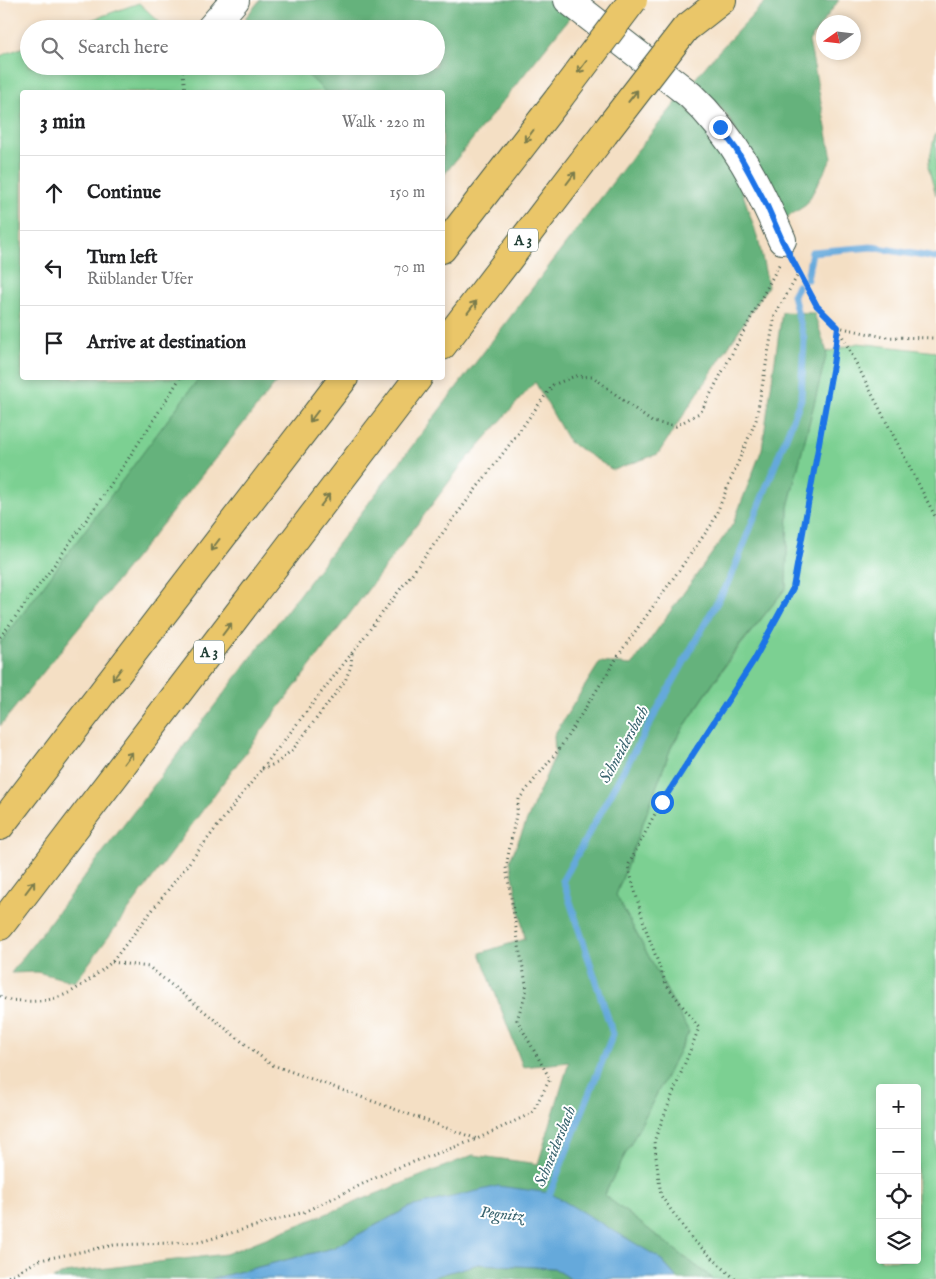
<!DOCTYPE html>
<html lang="en">
<head>
<meta charset="utf-8">
<style>
  :root { --surface:#fff; --page:#f6f6f6; --text:#202124; --muted:#757577; --line:#e0e0e0 }
  body { margin:0; font-family:"IM FELL English",serif; background:var(--page); color:var(--text) }
  .controls { position:absolute; right:15px; bottom:15px; display:grid; overflow:hidden; border-radius:5px; box-shadow:0 2px 8px #0003 }
  .controls button { width:45px; height:45px; display:grid; place-items:center; padding:0; border:0; border-bottom:1px solid var(--line); background:var(--surface); color:var(--text); font:25px sans-serif }
  .compass { position:absolute; left:816px; top:15px; width:45px; height:45px; border-radius:50%; background:var(--surface); box-shadow:0 2px 8px #0003; rotate:256deg }
  .stop { position:absolute; width:15px; height:15px; margin:-11px; border:4px solid #1a73e8; border-radius:50%; background:#fff }
  .stop.end { background:#1a73e8; border-color:#fff; box-shadow:0 1px 5px #0008 }
  .list { margin:0; padding:0; list-style:none }
  h2 { display:flex; justify-content:space-between; align-items:center; height:65px; margin:0; padding:0 20px; font-size:21px }
  h2 small { font-size:16px; font-weight:400; color:var(--muted) }
  .list li { display:grid; grid-template-columns:32px 1fr auto; gap:15px; align-items:center; box-sizing:border-box; height:75px; padding:0 20px; border-top:1px solid var(--line) }
  .list b { display:block; font-size:19px; white-space:nowrap }
  .list p { margin:0; font-size:16px; white-space:nowrap; color:var(--muted) }
  .list em { font-size:16px; font-style:normal; color:var(--muted) }
  .icon { flex:none; width:28px; height:28px; fill:none; stroke:currentColor; stroke-width:2; stroke-linecap:round; stroke-linejoin:round }
  .map { position:relative; flex:none; width:936px; height:1279px; overflow:hidden }
  .search { position:absolute; background:var(--surface); box-shadow:0 2px 8px #0003; left:20px; top:20px; width:425px; height:55px; display:flex; align-items:center; gap:12px; box-sizing:border-box; padding:0 18px; border-radius:28px; color:var(--muted); font-size:19px }
  .panel { position:absolute; background:var(--surface); box-shadow:0 2px 8px #0003; left:20px; top:90px; width:425px; height:290px; border-radius:5px }
  .map>svg:first-child { display:block }
  .green { fill:#7cd092; stroke:#4e8663; fill-rule:evenodd }
  .forest { fill:#65b27c; stroke:#427858 }
  .water { fill:#65a9db; stroke:#427388 }
  .lines { fill:none; stroke-linecap:round; stroke-linejoin:round }
  .stream { stroke:#65a9db; stroke-width:7 }
  .minor-casing { stroke:#3f554a; stroke-width:30 }
  .highway-casing { stroke:#3f554a; stroke-width:30 }
  .path { stroke:#3f554a; stroke-width:3; stroke-dasharray:1 4; stroke-linecap:butt }
  .minor { stroke:#fff; stroke-width:28 }
  .highway { stroke:#eac669; stroke-width:28 }
  .highway-bridge-casing { stroke:#3f554a; stroke-width:30; stroke-linecap:butt }
  .highway-bridge { stroke:#eac669; stroke-width:28 }
  .oneway { stroke:#7a7b4c }
  .route { stroke:#1a73e8; stroke-width:6 }
  .labels { text-anchor:middle; stroke-width:4; stroke-linejoin:round; paint-order:stroke }
  .shield { fill:#fff; stroke:#627771; stroke-width:1 }
  .shield-label { font-size:14px; font-weight:bold; fill:#1f3d34 }
  .water-label { font-size:16px; font-style:italic; fill:#38636e; stroke:#fff }
</style>
</head>
<body>
<div class="map">
<svg width="936" height="1279" viewBox="0 0 936 1279">
  <rect width="100%" height="100%" fill="#fff"/>
  <filter id="ink" filterUnits="userSpaceOnUse"><feTurbulence type="fractalNoise" baseFrequency=".02" numOctaves="2"/><feDisplacementMap in="SourceGraphic" scale="10" xChannelSelector="R" yChannelSelector="G"/><feConvolveMatrix kernelMatrix="1 2 1 2 8 2 1 2 1" color-interpolation-filters="sRGB"/></filter>
  <filter id="wash" filterUnits="userSpaceOnUse"><feTurbulence type="fractalNoise" baseFrequency=".0096" numOctaves="4" result="noise"/><feDisplacementMap in="SourceGraphic" scale="20" xChannelSelector="R" yChannelSelector="G"/><feGaussianBlur stdDeviation="1.12" result="paint"/><feColorMatrix in="noise" values="0 0 0 0 0 0 0 0 0 0 0 0 0 0 0 0 0 1.4 0 .05"/><feComposite in="paint" operator="in"/></filter>
  <g filter="url(#wash)">
    <rect width="100%" height="100%" fill="#f4dfc4"/>
    <!-- green -->
    <path class="green" d="M 139,3 L 167,29 L 68,29 L 74,26 Z
      M 29,45 L 29,66 L 298,66 L 326,92 L 22,92 L 22,378 L 199,378 L 0,644 L 0,56 Z
      M 935,134 L 936,134 L 936,195 L 928,167 Z
      M 858,343 L 936,352 L 936,1279 L 713,1279 L 604,1195 L 689,1032 L 616,895 L 672,745 L 732,656 L 786,588 L 788,507 L 827,352 ZM 880,1088 L 917,1088 L 917,1260 L 880,1260 Z"/>
    <!-- forest -->
    <path class="forest" d="M 260,0 L 550,0 L 571,16 L 443,176 L 442,92 L 326,92 L 298,66 L 436,66 L 436,29 L 257,29 L 245,18 Z
      M 767,0 L 839,0 L 809,41 L 832,158 L 806,205 L 786,218 L 726,114 L 695,79 L 716,54 Z
      M 679,99 L 704,128 L 727,160 L 740,185 L 759,242 L 768,286 L 658,454 L 613,470 L 569,442 L 535,382 L 461,466 L 263,729 L 75,982 L 37,972 L 11,973 L 632,157 Z
      M 782,312 L 814,313 L 827,352 L 788,507 L 786,588 L 731,656 L 672,745 L 616,895 L 689,1032 L 604,1195 L 713,1279 L 678,1279 L 658,1257 L 410,1207 L 333,1248 L 211,1279 L 53,1279 L 65,1273 L 226,1254 L 473,1155 L 538,1164 L 569,1062 L 523,1067 L 480,953 L 525,939 L 510,860 L 555,755 L 554,735 L 600,662 L 632,665 L 733,524 L 762,449 Z
      M 199,378 L 280,378 L 0,726 L 0,644 Z
      M 477,1264 L 554,1268 L 571,1279 L 426,1279 Z"/>
    <!-- water -->
    <path class="water" d="M 498,1186 L 550,1193 L 658,1257 L 678,1279 L 571,1279 L 554,1268 L 478,1264 L 426,1279 L 211,1279 L 333,1248 L 410,1207 Z"/>
    <g class="lines">
      <!-- stream -->
      <path class="stream" d="M 807,279 L 812,252 L 872,247 L 936,258
        M 547,1200 L 613,1034 L 563,880 L 731,577 L 801,399 L 804,339 L 793,295 L 798,286"/>
    </g>
  </g>
  <g filter="url(#ink)">
    <g class="lines">
      <!-- minor casing -->
      <g class="minor-casing">
        <path id="minor" d="M 568,0 L 690,95 C 735,137 758,185 782,240
          M 210,29 L 235,0"/>
      </g>
      <!-- highway casing -->
      <g class="highway-casing">
        <path id="highway" d="M 685,29 L 722,0
          M 442,249 L 559,98
          M 442,346 L 604,134
          M 0,826 L 344,378
          M 0,926 L 418,378"/>
      </g>
      <!-- path -->
      <path class="path" d="M 185,92 L 183,73 L 185,66
        M 793,261 L 817,306 L 838,327 L 884,337 L 936,338
        M 838,328 L 936,518
        M 0,637 C 64,554 125,467 180,378
        M 262,769 L 277,763 L 294,748 L 345,681 L 351,666 L 352,654
        M 112,962 L 149,967 L 270,1064 L 477,1139
        M 0,996 C 6,1001 14,1000 22,1001 C 63,1004 82,986 112,962 L 352,653 L 504,452 L 553,385 L 575,376 L 593,377 L 652,422 L 676,426 L 701,412 L 780,263
        M 4,1279 L 40,1260 L 114,1245 L 200,1242 L 304,1212 L 394,1169 L 477,1139 L 532,1113 L 550,1079 L 517,1020 L 527,989 L 520,952 L 506,867 L 519,799 L 560,748 L 622,650 L 712,524 L 756,420 L 775,315 L 799,273
        M 735,1279 L 692,1239 L 661,1196 L 654,1141 L 699,1028 L 666,984 L 645,927 L 628,866 L 661,802 L 754,660 L 793,588 L 833,365 L 838,327"/>
      <!-- minor -->
      <use href="#minor" class="minor"/>
      <!-- highway -->
      <use href="#highway" class="highway"/>
      <!-- highway-bridge casing -->
      <g class="highway-bridge-casing">
        <path id="highway-bridge" d="M 559,98 L 633,0
          M 604,134 L 685,29"/>
      </g>
      <!-- highway-bridge -->
      <use href="#highway-bridge" class="highway-bridge"/>
    </g>
    <!-- one-way arrows -->
    <defs><path id="oneway-shaft" d="M-6 0H5M1.5-3L5.5 0L1.5 3" fill="none" stroke-width="1.6" stroke-linecap="round" stroke-linejoin="round" transform="scale(1.25)"/></defs>
    <g class="oneway">
      <use href="#oneway-shaft" transform="translate(582 67) rotate(127)"/>
      <use href="#oneway-shaft" transform="translate(633 96) rotate(-52)"/>
      <use href="#oneway-shaft" transform="translate(529 136) rotate(127)"/>
      <use href="#oneway-shaft" transform="translate(571 178) rotate(-53)"/>
      <use href="#oneway-shaft" transform="translate(472 307) rotate(-53)"/>
      <use href="#oneway-shaft" transform="translate(314 416) rotate(127)"/>
      <use href="#oneway-shaft" transform="translate(325 500) rotate(-53)"/>
      <use href="#oneway-shaft" transform="translate(215 545) rotate(127)"/>
      <use href="#oneway-shaft" transform="translate(227 629) rotate(-53)"/>
      <use href="#oneway-shaft" transform="translate(117 674) rotate(127)"/>
      <use href="#oneway-shaft" transform="translate(128 758) rotate(-53)"/>
      <use href="#oneway-shaft" transform="translate(30 887) rotate(-53)"/>
    </g>
  </g>
  <g class="lines" filter="url(#ink)">
    <!-- route -->
    <path class="route" d="M 662,802 L 754,660 L 793,588 L 833,365 L 838,327 L 817,306 L 782,240 L 767,206 L 750,174 L 736,149 L 720,127"/>
  </g>
  <g class="labels">
    <!-- shield labels -->
    <g class="shield">
      <rect x="508" y="228.5" width="30" height="23" rx="4"/>
      <rect x="194" y="640.5" width="30" height="23" rx="4"/>
    </g>
    <g class="shield-label">
      <text x="523" y="245">A 3</text>
      <text x="209" y="657">A 3</text>
    </g>
    <!-- water labels -->
    <g class="water-label">
      <text transform="translate(623 744) rotate(-61)" y="6">Schneidersbach</text>
      <text transform="translate(554 1146) rotate(-68)" y="6">Schneidersbach</text>
      <text transform="translate(502 1213) rotate(6)" y="6">Pegnitz</text>
    </g>
  </g>
</svg>
<div class="controls">
<button>+</button>
<button>−</button>
<button><svg class="icon" aria-label="locate" viewBox="0 0 24 24"><circle cx="12" cy="12" r="6"/><path d="M12 2v4M12 18v4M2 12h4M18 12h4"/></svg></button>
<button><svg class="icon" aria-label="layers" viewBox="0 0 24 24"><path d="M12 4l9 5-9 5-9-5zM3 14l9 5 9-5"/></svg></button>
</div>
<svg class="compass" viewBox="-18 -18 36 36"><path d="M0-13l5 13h-10z" fill="#e53935"/><path d="M0 13l5-13h-10z" fill="#757577"/></svg>
<div class="stop" style="left:662px;top:802px"></div>
<div class="stop end" style="left:720px;top:127px"></div>
<div class="search"><svg class="icon" aria-label="search" viewBox="0 0 24 24"><circle cx="10" cy="10" r="6"/><path d="M15 15l6 6"/></svg>Search here</div>
<section class="panel">
<h2>3 min<small>Walk · 220 m</small></h2>
<ul class="list">
<li><svg class="icon" aria-label="ahead" viewBox="0 0 24 24"><path d="M12 20V5M6 11l6-6 6 6"/></svg><div><b>Continue</b></div><em>150 m</em></li>
<li><svg class="icon" aria-label="left" viewBox="0 0 24 24"><path d="M17 20v-9H6M10 6l-5 5 5 5"/></svg><div><b>Turn left</b><p>Rüblander Ufer</p></div><em>70 m</em></li>
<li><svg class="icon" aria-label="arrive" viewBox="0 0 24 24"><path d="M6 21V4h12l-3 4 3 4H6"/></svg><div><b>Arrive at destination</b></div></li>
</ul>
</section>
</div>
</body>
</html>
